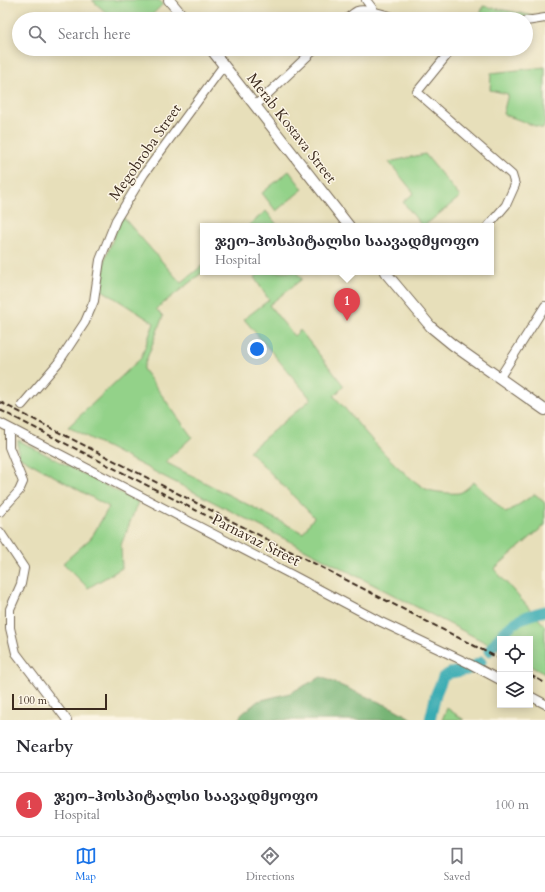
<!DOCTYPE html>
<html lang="en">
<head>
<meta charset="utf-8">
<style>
  :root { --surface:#fff; --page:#f2f2f3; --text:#2b2b33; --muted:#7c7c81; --line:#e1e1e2; --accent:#1a73e8 }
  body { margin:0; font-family:Cardo,"Noto Serif Georgian",serif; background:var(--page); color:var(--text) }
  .controls { position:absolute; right:12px; bottom:12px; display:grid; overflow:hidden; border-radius:0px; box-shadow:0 2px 10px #0003 }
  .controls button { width:36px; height:36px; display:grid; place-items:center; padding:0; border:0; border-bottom:1px solid var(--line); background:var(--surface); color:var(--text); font:20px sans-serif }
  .scale { position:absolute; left:12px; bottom:10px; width:95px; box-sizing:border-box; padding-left:4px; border:2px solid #3b2a1e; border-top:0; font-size:11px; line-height:14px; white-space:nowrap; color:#3b2a1e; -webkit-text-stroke:3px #fcf5e5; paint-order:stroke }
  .you { position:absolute; left:257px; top:349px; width:14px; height:14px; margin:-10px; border:3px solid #fff; border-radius:50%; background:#1a73e8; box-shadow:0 0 0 6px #1a73e833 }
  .badge { display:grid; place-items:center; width:26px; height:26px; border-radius:50%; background:var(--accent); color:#fff; font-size:13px; font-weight:700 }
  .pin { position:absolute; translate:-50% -33px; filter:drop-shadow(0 1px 2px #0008) }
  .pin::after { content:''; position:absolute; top:21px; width:14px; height:12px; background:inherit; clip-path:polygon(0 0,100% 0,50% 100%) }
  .popup { position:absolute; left:200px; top:223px; width:294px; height:52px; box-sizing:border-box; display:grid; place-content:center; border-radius:0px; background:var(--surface); filter:drop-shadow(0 1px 3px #0005); font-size:13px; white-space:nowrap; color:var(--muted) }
  .popup b { font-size:15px; color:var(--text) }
  .popup::after { content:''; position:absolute; left:50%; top:100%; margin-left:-8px; border:8px solid transparent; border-top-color:var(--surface) }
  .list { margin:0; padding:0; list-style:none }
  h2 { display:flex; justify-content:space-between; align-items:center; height:52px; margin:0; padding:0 16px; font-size:17px }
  h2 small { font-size:13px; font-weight:400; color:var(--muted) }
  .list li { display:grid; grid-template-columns:26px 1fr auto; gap:12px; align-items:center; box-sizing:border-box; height:64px; padding:0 16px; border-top:1px solid var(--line) }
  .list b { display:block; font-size:15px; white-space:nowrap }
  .list p { margin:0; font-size:13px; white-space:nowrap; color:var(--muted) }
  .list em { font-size:13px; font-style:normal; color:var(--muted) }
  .icon { flex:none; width:22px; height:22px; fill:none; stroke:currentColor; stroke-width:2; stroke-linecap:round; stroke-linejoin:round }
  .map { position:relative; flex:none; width:545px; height:720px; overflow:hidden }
  .search { position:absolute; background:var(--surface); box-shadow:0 2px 10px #0003; left:12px; right:12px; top:12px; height:44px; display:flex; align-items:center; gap:10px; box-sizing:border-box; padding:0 14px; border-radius:22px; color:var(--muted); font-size:15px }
  .sheet { height:116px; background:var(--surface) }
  nav { display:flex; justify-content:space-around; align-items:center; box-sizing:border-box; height:56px; border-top:1px solid var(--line); background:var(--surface); font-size:11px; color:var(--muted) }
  nav a { display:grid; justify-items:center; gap:2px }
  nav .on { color:var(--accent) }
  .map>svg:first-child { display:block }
  .green { fill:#93d289; stroke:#677e54 }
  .forest { fill:#76b475; stroke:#586f4a }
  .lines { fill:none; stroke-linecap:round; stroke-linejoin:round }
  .river { stroke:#39abb2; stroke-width:11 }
  .minor-casing { stroke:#776955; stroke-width:10 }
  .major-casing { stroke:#776955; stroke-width:12 }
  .minor { stroke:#fff; stroke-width:8 }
  .major { stroke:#fff; stroke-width:10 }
  .rail { stroke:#3b2a1e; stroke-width:2; stroke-dasharray:6 3; stroke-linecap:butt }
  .labels { text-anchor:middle; stroke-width:3; stroke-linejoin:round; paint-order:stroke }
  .street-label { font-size:15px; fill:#3b2a1e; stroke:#fcf5e5 }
</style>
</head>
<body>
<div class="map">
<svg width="545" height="720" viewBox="0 0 545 720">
  <rect width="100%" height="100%" fill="#fcf5e5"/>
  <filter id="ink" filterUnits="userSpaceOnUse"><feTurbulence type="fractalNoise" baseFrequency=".025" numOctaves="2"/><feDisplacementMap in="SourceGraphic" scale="8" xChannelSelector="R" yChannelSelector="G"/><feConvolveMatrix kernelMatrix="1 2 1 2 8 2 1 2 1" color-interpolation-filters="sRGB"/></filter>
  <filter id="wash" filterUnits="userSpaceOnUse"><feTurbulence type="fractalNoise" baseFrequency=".012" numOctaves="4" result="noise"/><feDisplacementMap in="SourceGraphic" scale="16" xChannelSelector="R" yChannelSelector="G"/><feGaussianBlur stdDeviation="0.9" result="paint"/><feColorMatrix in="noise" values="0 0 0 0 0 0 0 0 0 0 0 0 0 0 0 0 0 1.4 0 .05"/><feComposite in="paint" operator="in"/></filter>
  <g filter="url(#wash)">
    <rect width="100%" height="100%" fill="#e7dfba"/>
    <!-- green -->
    <path class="green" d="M 92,0 L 159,0 L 163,4 L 148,19 L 113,19 Z
      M 483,6 L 534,16 L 509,19 L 479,19 Z
      M 545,67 L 545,124 L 543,129 L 503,114 L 508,94 L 490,90 L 491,73 Z
      M 425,154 L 460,197 L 424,226 L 422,226 L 403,202 L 414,193 L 389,162 Z
      M 289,171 L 303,189 L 276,211 L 262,193 Z
      M 266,211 L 278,226 L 248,226 Z
      M 122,216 L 181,283 L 203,265 L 203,272 L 156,309 L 163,316 L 143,369 L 192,437 L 165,462 L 303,533 L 314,517 L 249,451 L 311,399 L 244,319 L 269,300 L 254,277 L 261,272 L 296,272 L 302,279 L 269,305 L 294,336 L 300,330 L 344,386 L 334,396 C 360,425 393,469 426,489 C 432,492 453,494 459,493 C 464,492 470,485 474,482 L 506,513 L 535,494 L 545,503 L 545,525 L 494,569 L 545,626 L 545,674 L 530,666 L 530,639 L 500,639 L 500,650 L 68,427 L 141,358 L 154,323 L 102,290 L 105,259 Z
      M 18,440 L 138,502 L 121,545 L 122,568 L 88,588 L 63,563 L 91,538 L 109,507 L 18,456 Z
      M 447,708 L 464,720 L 442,720 Z"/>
    <!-- forest -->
    <path class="forest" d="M 321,677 L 393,708 L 414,720 L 238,720 L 242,714 L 258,701 L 290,693 Z"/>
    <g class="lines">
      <!-- river -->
      <path class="river" d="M 489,651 C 497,639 508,626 521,619 C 528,615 537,613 545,611
        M 430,720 L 436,694 L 443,677 L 450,673 L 467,670 L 481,662"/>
    </g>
  </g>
  <g filter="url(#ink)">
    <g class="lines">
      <!-- minor casing -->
      <g class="minor-casing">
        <path id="minor" d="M 366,0 L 375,12
          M 347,19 C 350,16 353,13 357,11 C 367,8 389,16 399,19
          M 526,21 L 545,18
          M 452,49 L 417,92 L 512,175 L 515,185 L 506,205 L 488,226
          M 256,105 L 315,49
          M 500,377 L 545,306
          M 22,405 L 58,363 L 85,322 L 94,301 L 100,260 L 116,220 L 144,174 L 224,65
          M 0,423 L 296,577 L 379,621 L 470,664 L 500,680
          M 0,512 L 19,491 L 23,482 L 9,447 L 9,428
          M 0,532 L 24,568 L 21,584 L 10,609 L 10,628 L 16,653 L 67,720
          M 530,696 L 545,704"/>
      </g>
      <!-- major casing -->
      <g class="major-casing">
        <path id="major" d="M 169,0 L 185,19
          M 211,49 L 349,226
          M 385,272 L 431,327 L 453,345 L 545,410"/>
      </g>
      <!-- minor -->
      <use href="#minor" class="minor"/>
      <!-- major -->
      <use href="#major" class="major"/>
      <!-- rail -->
      <path class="rail" d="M 0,402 L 500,659
        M 0,410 L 213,519
        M 530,675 L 545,683"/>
    </g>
  </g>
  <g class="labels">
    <!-- street labels -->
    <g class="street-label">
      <text transform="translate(292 128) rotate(52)" y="5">Merab Kostava Street</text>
      <text transform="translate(145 152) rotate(-55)" y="5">Megobroba Street</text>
      <text transform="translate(256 540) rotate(27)" y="5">Parnavaz Street</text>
    </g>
  </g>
</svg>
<div class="controls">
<button><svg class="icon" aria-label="locate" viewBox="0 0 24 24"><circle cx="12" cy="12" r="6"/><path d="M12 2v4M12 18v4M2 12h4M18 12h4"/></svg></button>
<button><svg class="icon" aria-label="layers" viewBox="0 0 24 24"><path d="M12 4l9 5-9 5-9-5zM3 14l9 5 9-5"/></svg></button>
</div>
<div class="scale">100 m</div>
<div class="you"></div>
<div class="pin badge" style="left:347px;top:321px;background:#e0444e">1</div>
<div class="popup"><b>ჯეო-ჰოსპიტალსი საავადმყოფო</b>Hospital</div>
<div class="search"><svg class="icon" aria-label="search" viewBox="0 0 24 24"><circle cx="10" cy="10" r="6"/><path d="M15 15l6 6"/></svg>Search here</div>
</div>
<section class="sheet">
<h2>Nearby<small></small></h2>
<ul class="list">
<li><span class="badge" style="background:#e0444e">1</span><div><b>ჯეო-ჰოსპიტალსი საავადმყოფო</b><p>Hospital</p></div><em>100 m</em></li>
</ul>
</section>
<nav>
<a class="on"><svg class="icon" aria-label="map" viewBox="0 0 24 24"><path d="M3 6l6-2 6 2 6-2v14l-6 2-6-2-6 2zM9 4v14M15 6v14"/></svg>Map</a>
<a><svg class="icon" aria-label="directions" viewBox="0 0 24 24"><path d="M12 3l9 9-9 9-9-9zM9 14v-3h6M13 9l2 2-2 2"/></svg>Directions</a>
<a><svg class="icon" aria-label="saved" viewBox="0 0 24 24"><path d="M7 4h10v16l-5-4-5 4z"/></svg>Saved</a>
</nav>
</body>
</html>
